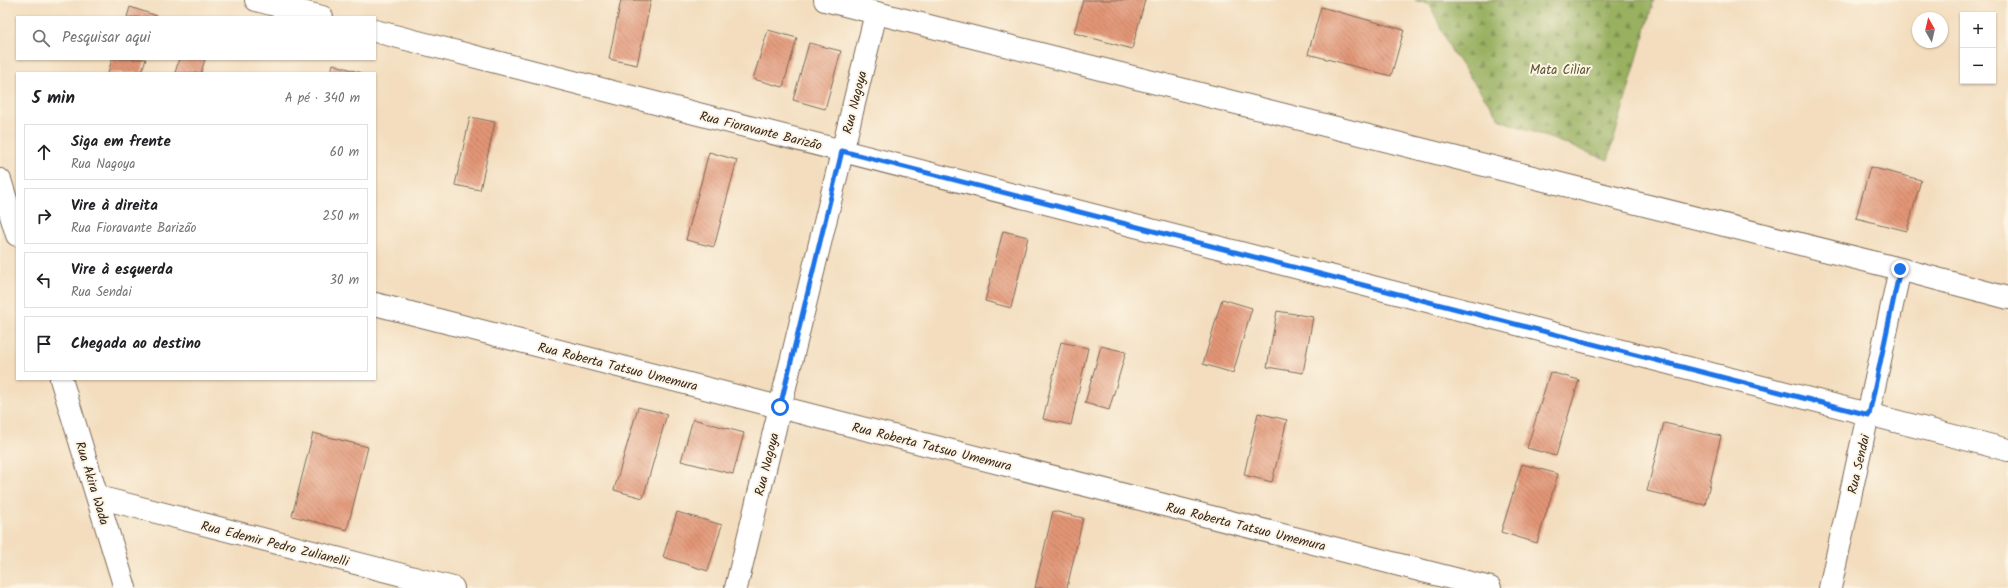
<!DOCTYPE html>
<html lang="pt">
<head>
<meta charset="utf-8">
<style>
  :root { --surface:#fff; --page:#f6f6f6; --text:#202124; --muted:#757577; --line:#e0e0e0 }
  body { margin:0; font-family:Kalam,sans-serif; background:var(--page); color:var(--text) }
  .controls { position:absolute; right:12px; top:12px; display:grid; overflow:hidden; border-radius:0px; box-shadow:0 1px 3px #0004 }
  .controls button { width:36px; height:36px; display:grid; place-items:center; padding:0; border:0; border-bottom:1px solid var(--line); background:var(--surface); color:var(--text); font:20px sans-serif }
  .compass { position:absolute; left:1912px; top:12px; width:36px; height:36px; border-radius:50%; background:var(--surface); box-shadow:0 1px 3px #0004; rotate:352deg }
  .stop { position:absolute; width:12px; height:12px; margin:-9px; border:3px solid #1a73e8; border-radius:50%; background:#fff }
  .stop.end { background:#1a73e8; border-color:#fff; box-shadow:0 1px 4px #0008 }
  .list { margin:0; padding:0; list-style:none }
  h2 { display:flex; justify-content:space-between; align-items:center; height:52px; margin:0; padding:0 16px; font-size:17px }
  h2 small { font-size:13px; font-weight:400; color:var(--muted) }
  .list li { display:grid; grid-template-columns:26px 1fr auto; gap:12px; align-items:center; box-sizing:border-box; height:56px; margin:0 8px 8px; padding:0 8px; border:1px solid var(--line); border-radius:0px }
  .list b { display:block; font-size:15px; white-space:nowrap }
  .list p { margin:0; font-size:13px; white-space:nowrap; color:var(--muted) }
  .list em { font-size:13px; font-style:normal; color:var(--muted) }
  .icon { flex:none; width:22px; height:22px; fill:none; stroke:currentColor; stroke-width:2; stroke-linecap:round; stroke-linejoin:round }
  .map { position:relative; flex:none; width:2008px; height:588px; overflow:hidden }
  .search { position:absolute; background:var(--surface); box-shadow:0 1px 3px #0004; left:16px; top:16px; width:360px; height:44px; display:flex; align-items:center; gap:10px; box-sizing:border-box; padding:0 14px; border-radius:0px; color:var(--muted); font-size:15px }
  .panel { position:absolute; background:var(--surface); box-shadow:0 1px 3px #0004; left:16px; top:72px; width:360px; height:308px; border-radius:0px }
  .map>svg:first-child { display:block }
  .forest { fill:url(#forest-firs); stroke:#6a6d40 }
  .building { fill:url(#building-back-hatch) }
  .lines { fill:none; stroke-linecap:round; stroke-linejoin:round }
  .minor-casing { stroke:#7b6956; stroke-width:24 }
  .minor { stroke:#fff; stroke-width:22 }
  .route { stroke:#1a73e8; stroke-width:5 }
  .labels { text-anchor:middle; stroke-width:4; stroke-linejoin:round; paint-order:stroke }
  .park-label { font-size:13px; fill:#5c5332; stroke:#fcf5e5 }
  .street-label { font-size:13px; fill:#3b2a1e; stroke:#fcf5e5 }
</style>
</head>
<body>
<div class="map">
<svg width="2008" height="588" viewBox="0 0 2008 588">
  <defs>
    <pattern id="forest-firs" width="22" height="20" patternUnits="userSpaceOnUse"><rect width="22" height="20" fill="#98b061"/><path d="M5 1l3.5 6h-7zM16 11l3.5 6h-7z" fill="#7d8f4f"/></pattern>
    <pattern id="building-back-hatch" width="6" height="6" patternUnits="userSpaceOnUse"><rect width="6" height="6" fill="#e29576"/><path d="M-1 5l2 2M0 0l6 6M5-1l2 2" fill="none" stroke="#b87a60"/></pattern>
  </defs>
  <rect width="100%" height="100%" fill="#fcf5e5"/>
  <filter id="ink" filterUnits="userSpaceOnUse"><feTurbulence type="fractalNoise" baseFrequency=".025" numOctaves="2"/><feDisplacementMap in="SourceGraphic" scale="8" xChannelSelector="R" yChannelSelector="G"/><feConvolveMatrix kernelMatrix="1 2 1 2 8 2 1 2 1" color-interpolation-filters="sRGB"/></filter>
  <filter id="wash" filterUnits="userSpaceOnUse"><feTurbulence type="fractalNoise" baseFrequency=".012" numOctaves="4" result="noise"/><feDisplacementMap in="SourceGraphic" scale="16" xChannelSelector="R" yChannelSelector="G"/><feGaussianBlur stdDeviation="0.9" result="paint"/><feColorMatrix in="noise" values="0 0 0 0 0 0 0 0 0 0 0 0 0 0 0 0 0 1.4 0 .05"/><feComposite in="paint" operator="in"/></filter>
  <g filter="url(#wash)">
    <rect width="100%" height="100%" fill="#f3ddbe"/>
    <!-- forest -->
    <path class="forest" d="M 1415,0 L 1654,0 L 1608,160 L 1501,120 L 1452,52 L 1430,5 Z"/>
    <g id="blocks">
      <!-- building -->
      <path class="building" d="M 621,0 L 651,0 L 637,65 L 609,59 Z
        M 1083,0 L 1145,0 L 1132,49 L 1074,33 Z
        M 130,7 L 160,17 L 127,17 Z
        M 1321,7 L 1404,30 L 1391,76 L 1308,54 Z
        M 768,30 L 797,38 L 783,87 L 753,79 Z
        M 809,43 L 841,51 L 825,109 L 793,100 Z
        M 112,59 L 146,59 L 141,73 L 108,73 Z
        M 179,59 L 205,59 L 201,73 L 175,73 Z
        M 333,64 L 361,73 L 331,73 Z
        M 470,117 L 495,122 L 480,190 L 455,185 Z
        M 709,152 L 737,160 L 714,247 L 686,240 Z
        M 1870,167 L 1921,180 L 1907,231 L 1856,218 Z
        M 1003,231 L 1028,237 L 1011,308 L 985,301 Z
        M 1222,299 L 1252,308 L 1233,373 L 1203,364 Z
        M 1277,311 L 1313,317 L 1303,373 L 1267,367 Z
        M 1061,342 L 1088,348 L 1071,425 L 1043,419 Z
        M 1101,346 L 1126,352 L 1109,410 L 1085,403 Z
        M 1550,372 L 1579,380 L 1556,456 L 1527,448 Z
        M 638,407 L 667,414 L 643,498 L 614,490 Z
        M 1258,413 L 1287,420 L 1272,482 L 1244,475 Z
        M 693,419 L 744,433 L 733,474 L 681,461 Z
        M 1664,423 L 1721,436 L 1705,505 L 1647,491 Z
        M 313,433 L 368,447 L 347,530 L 292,516 Z
        M 1522,464 L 1558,474 L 1537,543 L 1501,532 Z
        M 1053,511 L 1083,518 L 1067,588 L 1035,588 Z
        M 677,512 L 722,525 L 708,571 L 663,557 Z"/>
    </g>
  </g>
  <g filter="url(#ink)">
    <use href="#blocks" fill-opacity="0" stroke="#7b6956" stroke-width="1"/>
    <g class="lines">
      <!-- minor casing -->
      <g class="minor-casing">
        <path id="minor" d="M 256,0 L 322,17
          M 825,0 L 1900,269 L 2008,298
          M 375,31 L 2008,450
          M 0,180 L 17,235
          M 375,304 L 1490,588
          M 61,379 L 125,588
          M 98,497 L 453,588
          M 736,588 L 876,13
          M 1830,588 L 1900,269"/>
      </g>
      <!-- minor -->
      <use href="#minor" class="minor"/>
    </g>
  </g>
  <g class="lines" filter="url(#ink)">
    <!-- route -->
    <path class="route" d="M 780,407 L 842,151 L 1869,415 L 1900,269"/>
  </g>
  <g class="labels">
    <!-- park labels -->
    <g class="park-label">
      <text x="1560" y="74">Mata Ciliar</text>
    </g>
    <!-- street labels -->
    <g class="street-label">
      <text transform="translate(854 102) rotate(-76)" y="5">Rua Nagoya</text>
      <text transform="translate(761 130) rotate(14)" y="5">Rua Fioravante Barizão</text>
      <text transform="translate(618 366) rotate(14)" y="5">Rua Roberta Tatsuo Umemura</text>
      <text transform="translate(932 446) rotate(14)" y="5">Rua Roberta Tatsuo Umemura</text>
      <text transform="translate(766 464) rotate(-76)" y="5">Rua Nagoya</text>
      <text transform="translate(1858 464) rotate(-77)" y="5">Rua Sendai</text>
      <text transform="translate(93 483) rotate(73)" y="5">Rua Akira Wada</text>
      <text transform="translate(1246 526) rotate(14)" y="5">Rua Roberta Tatsuo Umemura</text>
      <text transform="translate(275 543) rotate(14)" y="5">Rua Edemir Pedro Zulianelli</text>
    </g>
  </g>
</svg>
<div class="controls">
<button>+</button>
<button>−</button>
</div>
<svg class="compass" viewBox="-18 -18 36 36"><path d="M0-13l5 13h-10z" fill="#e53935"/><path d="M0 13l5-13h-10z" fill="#757577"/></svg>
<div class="stop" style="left:780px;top:407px"></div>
<div class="stop end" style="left:1900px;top:269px"></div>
<div class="search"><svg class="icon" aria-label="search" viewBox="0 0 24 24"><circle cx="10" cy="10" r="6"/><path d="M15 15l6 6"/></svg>Pesquisar aqui</div>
<section class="panel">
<h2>5 min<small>A pé · 340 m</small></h2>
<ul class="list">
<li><svg class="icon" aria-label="ahead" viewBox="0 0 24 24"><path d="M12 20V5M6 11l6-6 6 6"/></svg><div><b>Siga em frente</b><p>Rua Nagoya</p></div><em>60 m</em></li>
<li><svg class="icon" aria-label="right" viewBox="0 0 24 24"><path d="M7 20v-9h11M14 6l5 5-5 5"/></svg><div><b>Vire à direita</b><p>Rua Fioravante Barizão</p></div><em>250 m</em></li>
<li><svg class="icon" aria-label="left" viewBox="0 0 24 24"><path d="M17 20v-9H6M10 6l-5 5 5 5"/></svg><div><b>Vire à esquerda</b><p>Rua Sendai</p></div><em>30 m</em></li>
<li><svg class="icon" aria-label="arrive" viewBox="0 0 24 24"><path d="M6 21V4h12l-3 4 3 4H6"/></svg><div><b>Chegada ao destino</b></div></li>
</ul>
</section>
</div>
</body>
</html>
